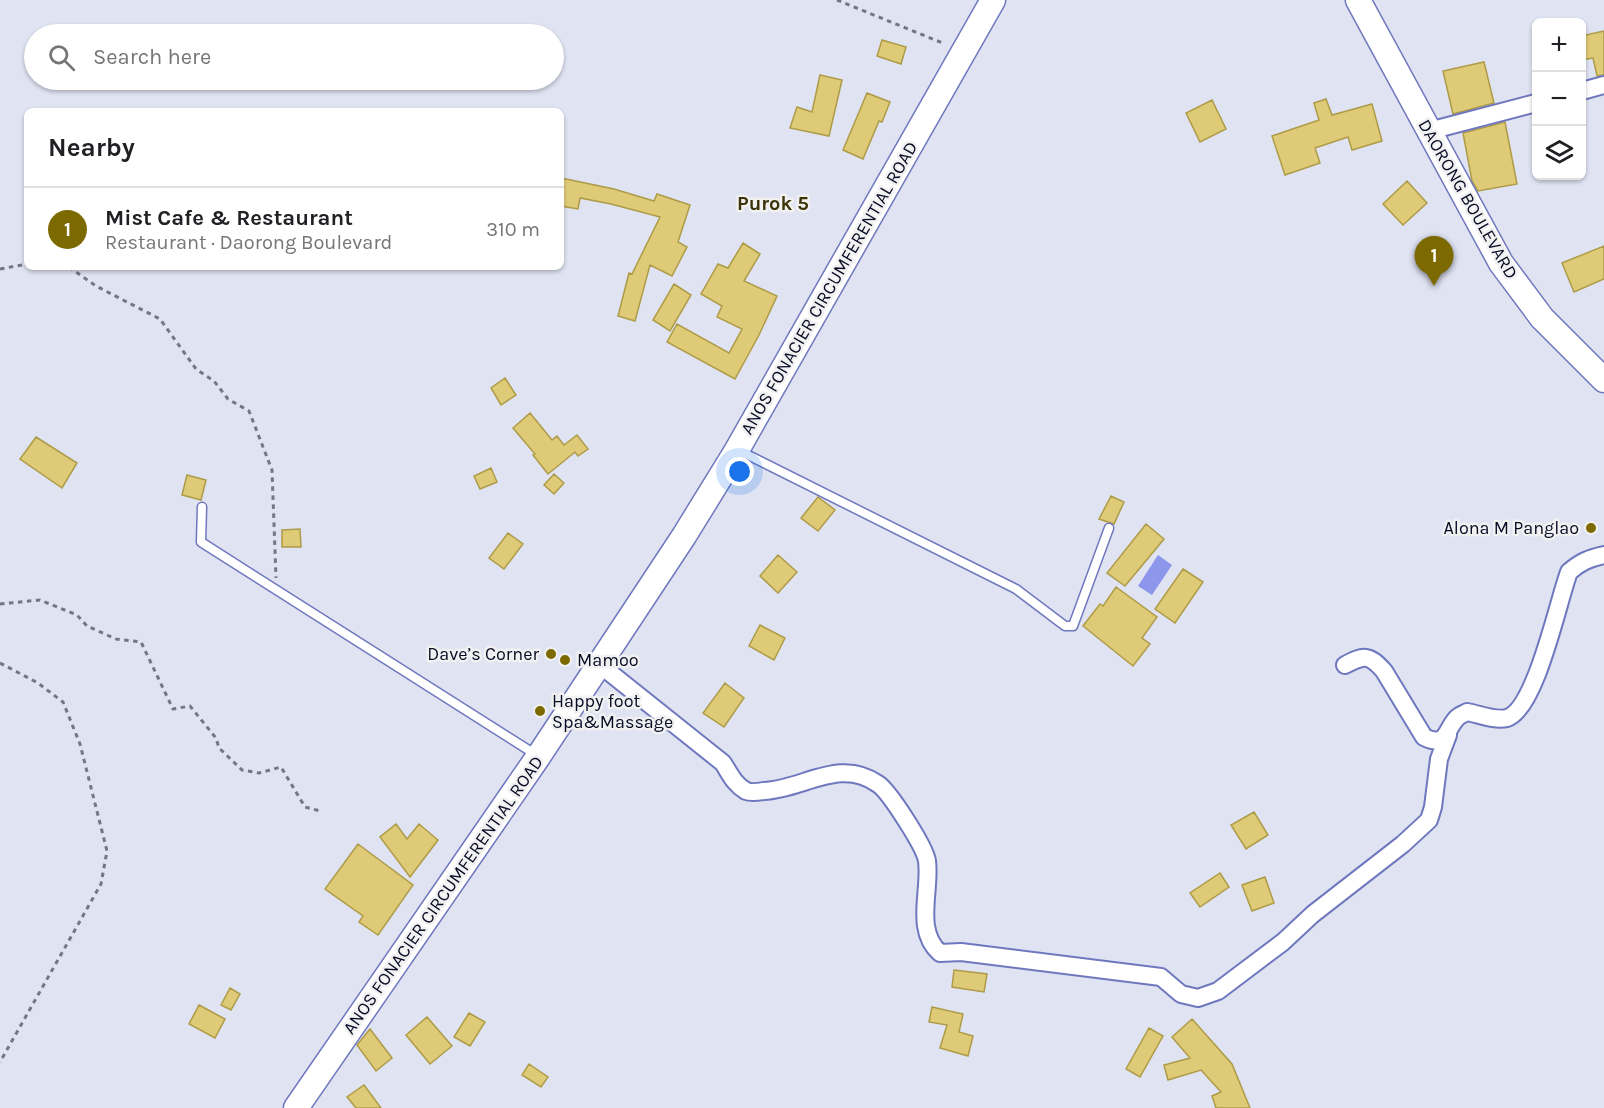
<!DOCTYPE html>
<html lang="en">
<head>
<meta charset="utf-8">
<style>
  :root { --surface:#fff; --page:#f6f6f6; --text:#202124; --muted:#757577; --line:#e0e0e0; --accent:#7c6900 }
  body { margin:0; font-family:Karla,sans-serif; background:var(--page); color:var(--text) }
  .controls { position:absolute; right:18px; top:18px; display:grid; overflow:hidden; border-radius:9px; box-shadow:0 2px 4px #0004 }
  .controls button { width:54px; height:54px; display:grid; place-items:center; padding:0; border:0; border-bottom:2px solid var(--line); background:var(--surface); color:var(--text); font:30px sans-serif }
  .you { position:absolute; left:740px; top:472px; width:21px; height:21px; margin:-15px; border:4px solid #fff; border-radius:50%; background:#1a73e8; box-shadow:0 0 0 9px #1a73e833 }
  .badge { display:grid; place-items:center; width:39px; height:39px; border-radius:50%; background:var(--accent); color:#fff; font-size:20px; font-weight:700 }
  .pin { position:absolute; translate:-50% -50px; filter:drop-shadow(0 2px 3px #0008) }
  .pin::after { content:''; position:absolute; top:32px; width:21px; height:18px; background:inherit; clip-path:polygon(0 0,100% 0,50% 100%) }
  .list { margin:0; padding:0; list-style:none }
  h2 { display:flex; justify-content:space-between; align-items:center; height:78px; margin:0; padding:0 24px; font-size:26px }
  h2 small { font-size:20px; font-weight:400; color:var(--muted) }
  .list li { display:grid; grid-template-columns:39px 1fr auto; gap:18px; align-items:center; box-sizing:border-box; height:84px; padding:0 24px; border-top:2px solid var(--line) }
  .list b { display:block; font-size:22px; white-space:nowrap }
  .list p { margin:0; font-size:20px; white-space:nowrap; color:var(--muted) }
  .list em { font-size:20px; font-style:normal; color:var(--muted) }
  .icon { flex:none; width:33px; height:33px; fill:none; stroke:currentColor; stroke-width:2; stroke-linecap:round; stroke-linejoin:round }
  .map { position:relative; flex:none; width:1604px; height:1108px; overflow:hidden }
  .search { position:absolute; background:var(--surface); box-shadow:0 2px 4px #0004; left:24px; top:24px; width:540px; height:66px; display:flex; align-items:center; gap:15px; box-sizing:border-box; padding:0 21px; border-radius:33px; color:var(--muted); font-size:22px }
  .panel { position:absolute; background:var(--surface); box-shadow:0 2px 4px #0004; left:24px; top:108px; width:540px; height:162px; border-radius:9px }
  .map>svg:first-child { display:block }
  .water { fill:#8c97ec }
  .building { fill:#dfcb77; stroke:#ae9b47; stroke-width:1.5 }
  .lines { fill:none; stroke-linecap:round; stroke-linejoin:round }
  .lane-casing { stroke:#6f78be; stroke-width:11 }
  .street-casing { stroke:#6f78be; stroke-width:20 }
  .secondary-casing { stroke:#6f78be; stroke-width:27 }
  .path { stroke:#73768b; stroke-width:3; stroke-dasharray:4.5 4.5; stroke-linecap:butt }
  .lane { stroke:#fff; stroke-width:8 }
  .street { stroke:#fff; stroke-width:16 }
  .secondary { stroke:#fff; stroke-width:24 }
  .poi-dot { fill:#7c6900; stroke:#f1f1f1; stroke-width:2 }
  .labels { text-anchor:middle; stroke-width:5; stroke-linejoin:round; paint-order:stroke }
  .street-label { font-size:18px; fill:#090b25; stroke:#f1f1f1 }
  .poi-label { font-size:18px; fill:#090b25; stroke:#f1f1f1; text-anchor:end }
  .neighbourhood-label { font-size:20px; font-weight:bold; fill:#3c3308; stroke:#f1f1f1 }
</style>
</head>
<body>
<div class="map">
<svg width="1604" height="1108" viewBox="0 0 1604 1108">
  <rect width="100%" height="100%" fill="#dfe3f2"/>
  <!-- water -->
  <path class="water" d="M 1158,555 L 1172,565 L 1152,595 L 1138,586 Z"/>
  <!-- building -->
  <path class="building" d="M 1604,31 L 1604,75 L 1597,76 L 1593,58 L 1581,60 L 1581,36 Z
    M 882,40 L 906,47 L 901,64 L 877,56 Z
    M 1484,62 L 1494,103 L 1453,114 L 1443,71 Z
    M 820,75 L 842,80 L 829,136 L 790,128 L 797,107 L 812,112 Z
    M 867,93 L 890,102 L 882,122 L 879,121 L 863,159 L 843,150 Z
    M 1326,99 L 1332,115 L 1372,104 L 1382,141 L 1352,150 L 1348,137 L 1315,148 L 1320,163 L 1285,175 L 1272,136 L 1319,120 L 1314,103 Z
    M 1212,100 L 1226,129 L 1200,142 L 1186,113 Z
    M 1505,122 L 1517,184 L 1478,191 L 1472,181 L 1463,133 Z
    M 561,178 L 614,189 L 654,201 L 657,194 L 690,205 L 678,242 L 687,247 L 672,276 L 650,265 L 635,321 L 618,316 L 629,273 L 632,274 L 660,217 L 611,204 L 580,198 L 578,209 L 561,206 Z
    M 1407,181 L 1427,203 L 1403,225 L 1383,204 Z
    M 743,243 L 760,254 L 744,281 L 777,296 L 759,335 L 735,379 L 667,342 L 677,324 L 729,353 L 742,329 L 717,317 L 722,306 L 701,294 L 718,264 L 728,268 Z
    M 1604,246 L 1604,279 L 1574,292 L 1562,263 Z
    M 674,284 L 691,295 L 670,331 L 653,320 Z
    M 505,378 L 516,395 L 501,405 L 491,388 Z
    M 530,413 L 552,440 L 557,436 L 564,445 L 577,435 L 588,449 L 578,456 L 575,452 L 548,474 L 533,455 L 535,454 L 513,428 Z
    M 36,437 L 77,463 L 62,488 L 20,459 Z
    M 491,468 L 497,482 L 480,489 L 474,476 Z
    M 554,474 L 564,483 L 554,494 L 544,485 Z
    M 187,475 L 206,480 L 201,500 L 182,495 Z
    M 1111,496 L 1124,502 L 1114,524 L 1099,519 Z
    M 818,497 L 835,510 L 818,531 L 801,518 Z
    M 1146,524 L 1164,539 L 1125,586 L 1107,573 Z
    M 300,529 L 301,547 L 282,547 L 282,530 Z
    M 508,533 L 523,544 L 504,569 L 489,558 Z
    M 778,555 L 797,572 L 778,593 L 760,576 Z
    M 1183,569 L 1203,582 L 1175,623 L 1155,609 Z
    M 1116,587 L 1157,617 L 1142,638 L 1150,644 L 1133,666 L 1083,626 L 1100,604 L 1103,606 Z
    M 760,625 L 785,638 L 774,660 L 749,646 Z
    M 725,683 L 744,698 L 724,727 L 703,713 Z
    M 1254,812 L 1268,835 L 1246,849 L 1231,825 Z
    M 396,824 L 407,839 L 419,824 L 438,840 L 410,877 L 380,837 Z
    M 358,844 L 413,885 L 378,935 L 359,922 L 363,916 L 325,889 Z
    M 1220,873 L 1229,887 L 1200,907 L 1190,893 Z
    M 1265,877 L 1274,903 L 1252,911 L 1242,885 Z
    M 954,970 L 987,974 L 984,992 L 952,987 Z
    M 230,988 L 240,994 L 231,1010 L 221,1005 Z
    M 199,1005 L 225,1019 L 215,1038 L 189,1024 Z
    M 932,1007 L 963,1014 L 959,1032 L 973,1036 L 968,1056 L 940,1048 L 947,1025 L 929,1022 Z
    M 469,1013 L 485,1022 L 470,1046 L 454,1037 Z
    M 427,1017 L 452,1046 L 430,1064 L 406,1035 Z
    M 1192,1019 L 1232,1064 L 1250,1108 L 1216,1108 L 1212,1096 L 1221,1092 L 1201,1070 L 1168,1080 L 1164,1065 L 1190,1058 L 1172,1037 Z
    M 1149,1028 L 1163,1036 L 1140,1077 L 1126,1069 Z
    M 370,1029 L 392,1058 L 376,1071 L 357,1045 Z
    M 529,1064 L 548,1077 L 541,1087 L 522,1075 Z
    M 364,1085 L 381,1108 L 356,1108 L 347,1097 Z"/>
  <g class="lines">
    <!-- lane casing -->
    <g class="lane-casing">
      <path id="lane" d="M 740,451 L 1016,589 L 1065,626 L 1073,626 L 1109,528
        M 202,507 L 201,542 L 538,756"/>
    </g>
    <!-- street casing -->
    <g class="street-casing">
      <path id="street" d="M 1582,91 L 1604,85
        M 1429,131 L 1536,103
        M 599,664 L 723,763 C 730,774 734,784 746,791 C 751,793 758,792 764,791 C 804,789 840,757 878,784 C 889,791 925,847 927,861 C 931,891 914,930 940,953 L 961,952 L 1161,977 L 1181,994 L 1198,998 L 1218,991 L 1283,942 L 1313,914 L 1403,844 L 1429,820 L 1433,807 L 1439,759 L 1448,735
        M 1345,665 C 1364,655 1369,654 1384,671 L 1424,737 C 1448,749 1446,727 1458,717 C 1460,715 1464,714 1467,712 C 1479,714 1494,721 1507,718 C 1536,709 1558,601 1569,572 C 1580,562 1590,558 1604,555"/>
    </g>
    <!-- secondary casing -->
    <g class="secondary-casing">
      <path id="secondary" d="M 1358,0 L 1501,263 L 1542,318 L 1604,380
        M 296,1108 L 538,757 L 684,536 L 737,450 L 993,0"/>
    </g>
    <!-- path -->
    <path class="path" d="M 837,0 L 945,44
      M 69,267 L 96,286 L 160,319 L 196,369 L 214,381 L 228,399 L 249,411 L 272,470 L 276,578
      M 0,269 L 27,264
      M 0,604 L 40,600 L 77,615 L 87,626 L 116,639 L 141,642 L 173,709 L 190,706 L 216,738 L 219,748 L 242,770 L 259,773 L 281,767 L 305,807 L 320,811
      M 0,663 L 38,683 L 63,702 L 80,744 L 107,851 L 101,884 L 0,1062"/>
    <!-- lane -->
    <use href="#lane" class="lane"/>
    <!-- street -->
    <use href="#street" class="street"/>
    <!-- secondary -->
    <use href="#secondary" class="secondary"/>
  </g>
  <!-- markers -->
  <g class="poi-dot">
    <circle cx="1591" cy="528" r="6"/>
    <circle cx="551" cy="654" r="6"/>
    <circle cx="565" cy="660" r="6"/>
    <circle cx="540" cy="711" r="6"/>
  </g>
  <g class="labels">
    <!-- street labels -->
    <g class="street-label">
      <text transform="translate(1468 199) rotate(60)" y="6">DAORONG BOULEVARD</text>
      <text transform="translate(829 288) rotate(-60)" y="6">ANOS FONACIER CIRCUMFERENTIAL ROAD</text>
      <text transform="translate(443 895) rotate(-55)" y="6">ANOS FONACIER CIRCUMFERENTIAL ROAD</text>
    </g>
    <!-- poi labels -->
    <g class="poi-label">
      <text x="1579" y="534">Alona M Panglao</text>
      <text x="539" y="660">Dave’s Corner</text>
      <text x="577" y="666" text-anchor="start">Mamoo</text>
      <text x="552" y="707" text-anchor="start">Happy foot<tspan x="552" dy="21">Spa&amp;Massage</tspan></text>
    </g>
    <!-- neighbourhood labels -->
    <g class="neighbourhood-label">
      <text x="773" y="210">Purok 5</text>
    </g>
  </g>
</svg>
<div class="controls">
<button>+</button>
<button>−</button>
<button><svg class="icon" aria-label="layers" viewBox="0 0 24 24"><path d="M12 4l9 5-9 5-9-5zM3 14l9 5 9-5"/></svg></button>
</div>
<div class="you"></div>
<div class="pin badge" style="left:1434px;top:286px">1</div>
<div class="search"><svg class="icon" aria-label="search" viewBox="0 0 24 24"><circle cx="10" cy="10" r="6"/><path d="M15 15l6 6"/></svg>Search here</div>
<section class="panel">
<h2>Nearby<small></small></h2>
<ul class="list">
<li><span class="badge">1</span><div><b>Mist Cafe &amp; Restaurant</b><p>Restaurant · Daorong Boulevard</p></div><em>310 m</em></li>
</ul>
</section>
</div>
</body>
</html>
